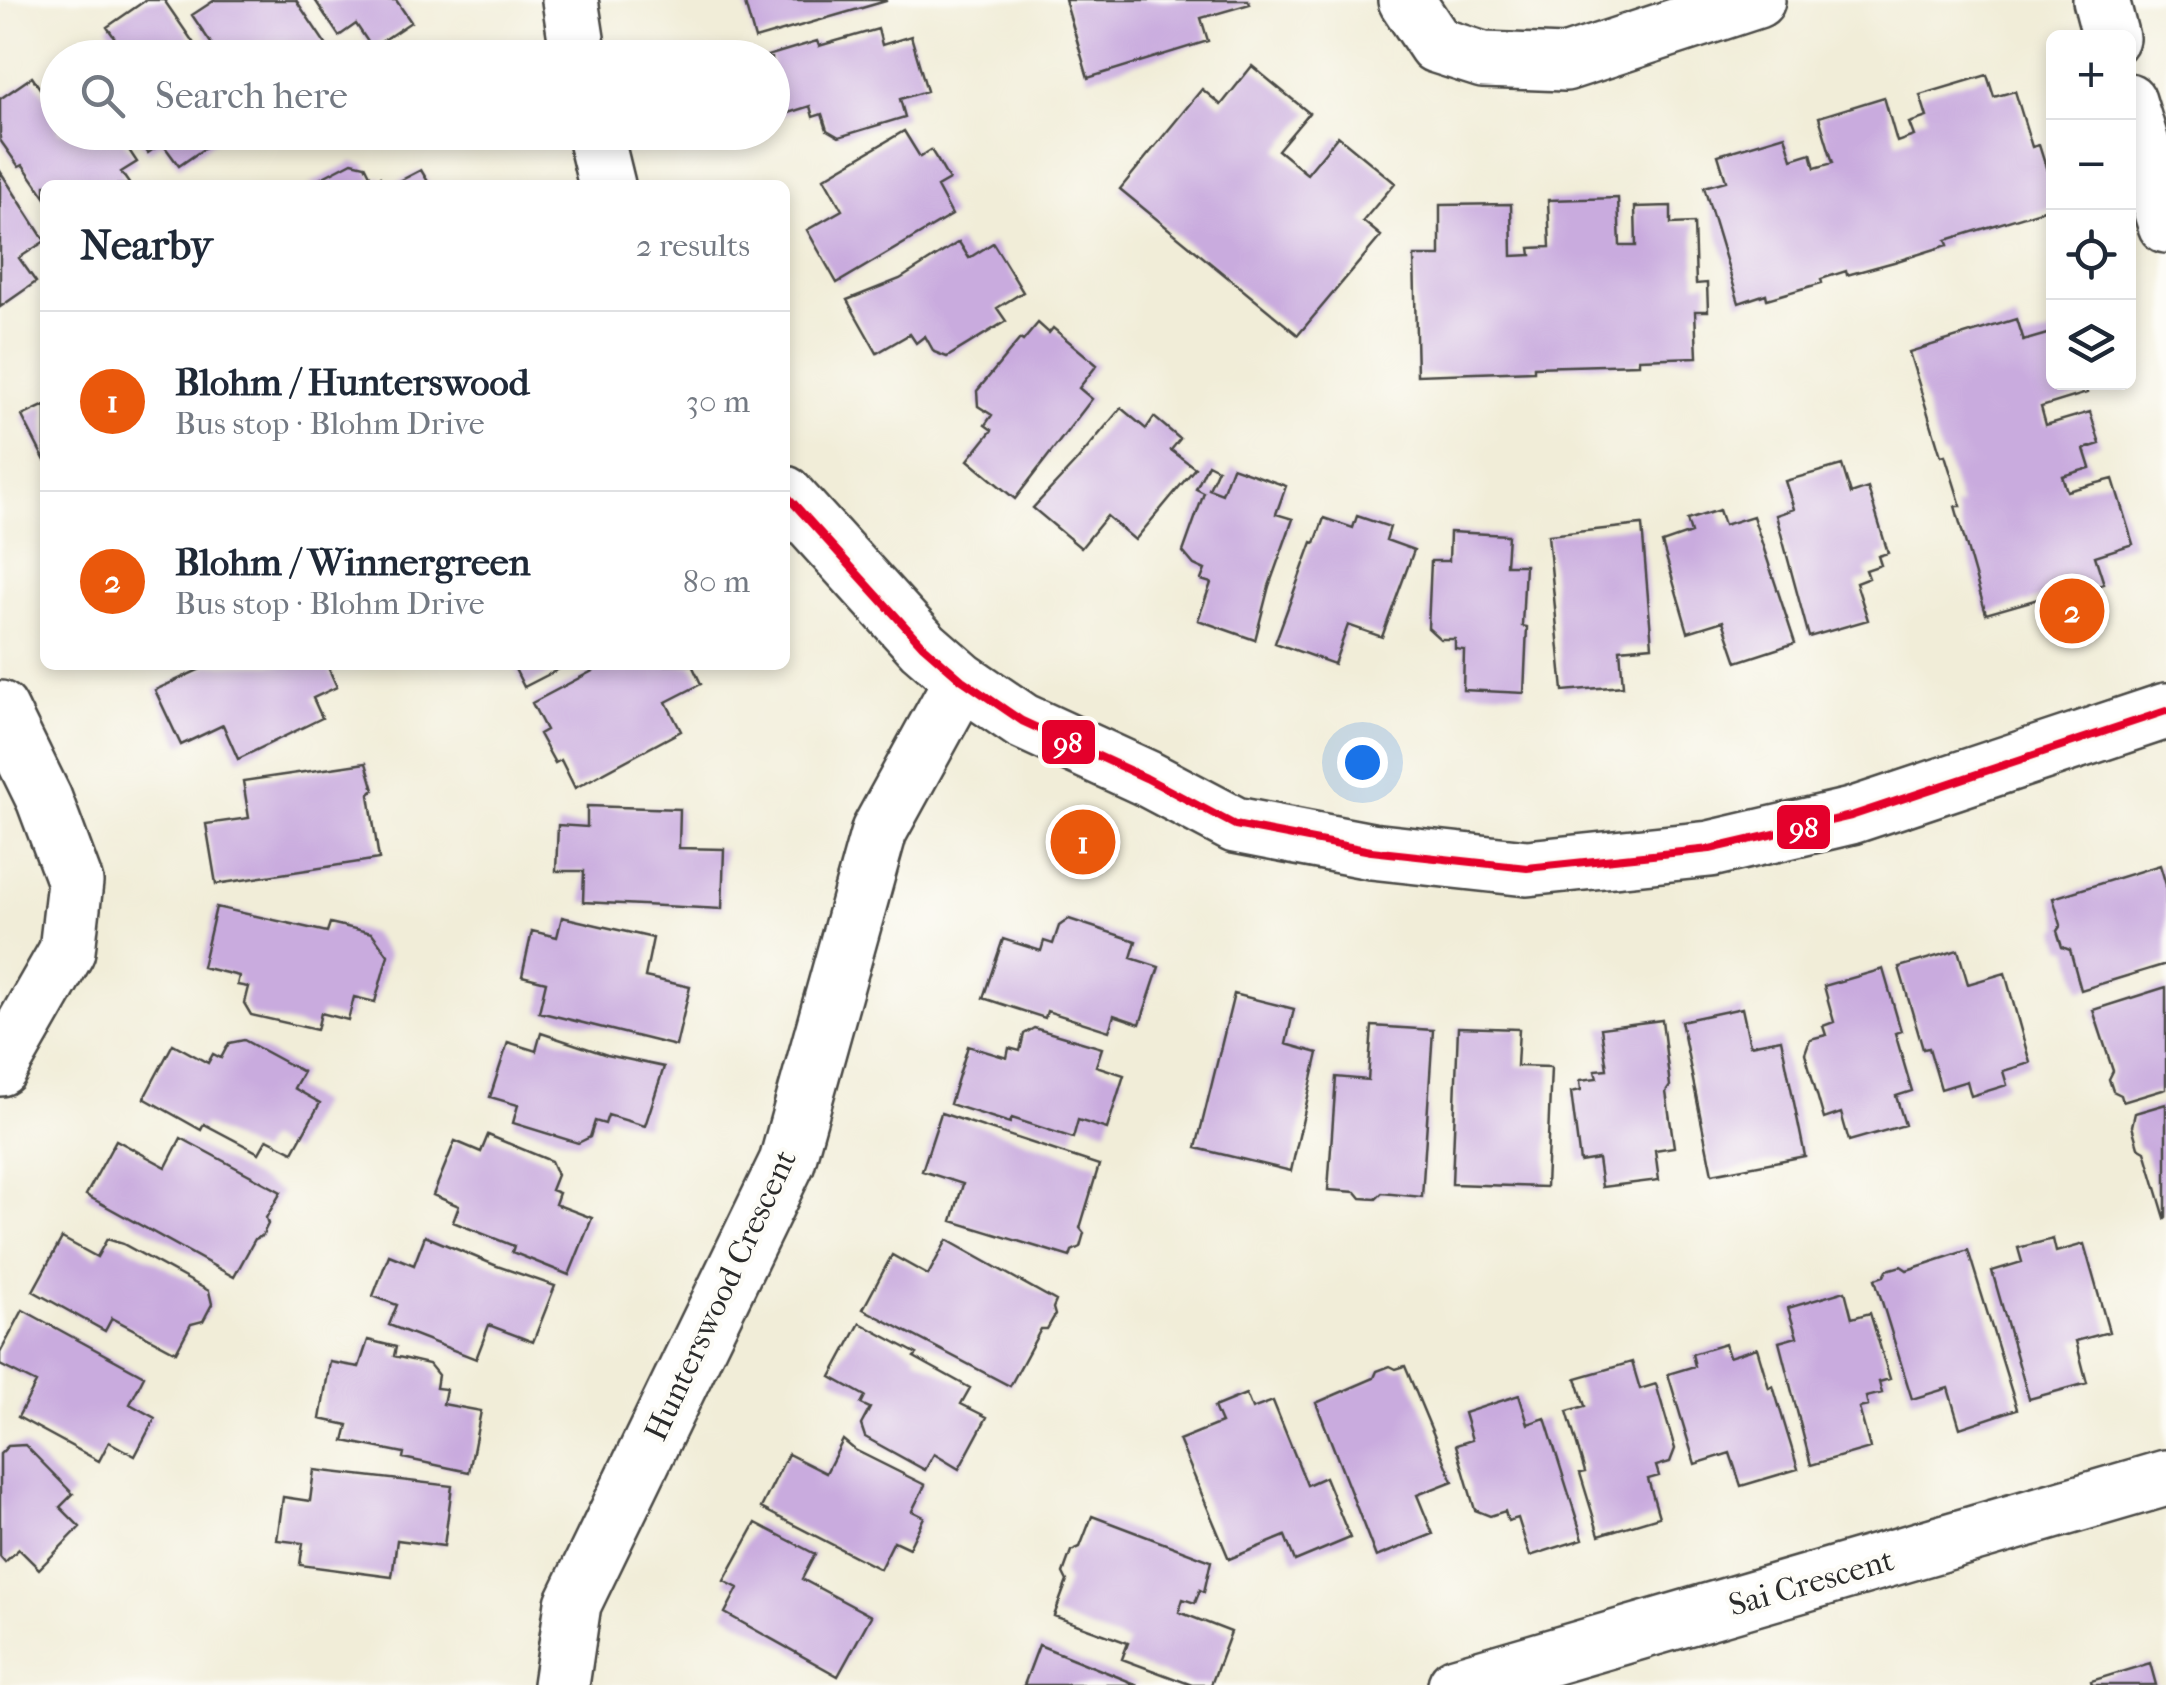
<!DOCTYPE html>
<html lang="en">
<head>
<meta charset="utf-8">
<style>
  :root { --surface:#fff; --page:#f2f2f3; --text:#1f2937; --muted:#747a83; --line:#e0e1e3; --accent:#ea580c }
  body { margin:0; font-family:"IM FELL French Canon",serif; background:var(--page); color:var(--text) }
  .controls { position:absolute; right:30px; top:30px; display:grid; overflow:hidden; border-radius:15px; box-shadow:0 5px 15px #0003 }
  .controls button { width:90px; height:90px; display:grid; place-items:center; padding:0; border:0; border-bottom:2px solid var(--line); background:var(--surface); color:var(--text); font:50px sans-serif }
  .you { position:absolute; left:1362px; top:762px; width:35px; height:35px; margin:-25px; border:8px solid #fff; border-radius:50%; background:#1a73e8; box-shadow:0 0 0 15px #1a73e833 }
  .badge { display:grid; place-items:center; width:65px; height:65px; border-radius:50%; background:var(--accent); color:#fff; font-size:32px; font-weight:700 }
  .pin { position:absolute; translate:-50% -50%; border:5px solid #fff; box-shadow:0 2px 10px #0006 }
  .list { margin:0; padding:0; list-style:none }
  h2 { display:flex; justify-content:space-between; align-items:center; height:130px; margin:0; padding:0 40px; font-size:42px }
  h2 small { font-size:32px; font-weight:400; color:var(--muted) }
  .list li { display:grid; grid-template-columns:65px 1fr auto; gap:30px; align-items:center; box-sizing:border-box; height:180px; padding:0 40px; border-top:2px solid var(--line) }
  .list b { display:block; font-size:38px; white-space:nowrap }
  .list p { margin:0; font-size:32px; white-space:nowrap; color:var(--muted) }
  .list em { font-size:32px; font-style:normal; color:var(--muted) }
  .icon { flex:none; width:55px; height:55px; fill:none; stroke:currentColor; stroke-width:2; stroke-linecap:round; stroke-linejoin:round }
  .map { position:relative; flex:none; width:2166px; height:1685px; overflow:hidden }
  .search { position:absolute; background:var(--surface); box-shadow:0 5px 15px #0003; left:40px; top:40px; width:750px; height:110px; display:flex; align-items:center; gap:25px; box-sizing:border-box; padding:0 35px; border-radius:55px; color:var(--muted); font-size:38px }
  .panel { position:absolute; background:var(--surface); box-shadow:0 5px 15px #0003; left:40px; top:180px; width:750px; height:490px; border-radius:15px }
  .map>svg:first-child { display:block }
  .building { fill:#c9abde }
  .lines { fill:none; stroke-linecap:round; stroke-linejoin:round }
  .minor-casing { stroke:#494845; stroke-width:60 }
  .minor { stroke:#fff; stroke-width:55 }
  .bus-1-casing { stroke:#fdfcf7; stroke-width:15 }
  .bus-1 { stroke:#e4002b; stroke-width:8 }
  .labels { text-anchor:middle; stroke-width:9; stroke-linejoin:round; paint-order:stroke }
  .street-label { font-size:32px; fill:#2b2b2b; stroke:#fdfcf7 }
  .line-badge { stroke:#fdfcf7; stroke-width:4 }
  .badge-label { font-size:28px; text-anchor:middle; font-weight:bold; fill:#fff }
</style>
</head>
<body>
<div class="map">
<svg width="2166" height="1685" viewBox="0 0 2166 1685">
  <rect width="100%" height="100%" fill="#fdfcf7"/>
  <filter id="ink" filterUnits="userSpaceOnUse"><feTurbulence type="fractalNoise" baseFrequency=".01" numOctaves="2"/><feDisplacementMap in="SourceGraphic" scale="20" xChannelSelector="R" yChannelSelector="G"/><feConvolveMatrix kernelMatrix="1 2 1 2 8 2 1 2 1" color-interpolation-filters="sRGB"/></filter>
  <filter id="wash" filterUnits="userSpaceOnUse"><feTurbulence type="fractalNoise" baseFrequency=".0048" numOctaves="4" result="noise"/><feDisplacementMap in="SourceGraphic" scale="40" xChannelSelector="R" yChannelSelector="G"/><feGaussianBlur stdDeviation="2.25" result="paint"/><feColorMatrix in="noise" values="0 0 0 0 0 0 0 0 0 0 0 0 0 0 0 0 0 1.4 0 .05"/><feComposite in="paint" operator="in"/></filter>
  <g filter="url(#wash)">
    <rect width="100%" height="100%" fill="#f1edd8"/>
    <g id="blocks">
      <!-- building -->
      <path class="building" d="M 146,0 L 164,0 L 195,45 L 190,49 L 196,58 L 129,58 L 107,27 Z
        M 215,0 L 296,0 L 335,58 L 221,58 L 192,15 Z
        M 315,0 L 396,0 L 411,22 L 372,48 L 356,24 L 339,36 Z
        M 744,0 L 886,0 L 886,1 L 755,39 Z
        M 1065,0 L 1248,0 L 1250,4 L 1201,18 L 1208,41 L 1088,78 Z
        M 878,29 L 882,45 L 911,36 L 927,91 L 900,99 L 905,117 L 839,137 L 827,130 L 822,114 L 813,117 L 810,106 L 772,118 L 772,58 L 764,57 L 817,41 L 819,46 Z
        M 1252,66 L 1309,113 L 1278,150 L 1307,174 L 1338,136 L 1395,183 L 1363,221 L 1381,236 L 1298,335 L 1120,189 L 1202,89 L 1221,105 Z
        M 1987,75 L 1994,97 L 2015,91 L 2032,147 L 2039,145 L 2054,193 L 2054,207 L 1946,240 L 1948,245 L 1894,262 L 1847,275 L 1846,271 L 1821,279 L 1822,283 L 1767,299 L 1766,294 L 1739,303 L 1704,187 L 1726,181 L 1718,155 L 1785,135 L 1792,159 L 1811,153 L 1815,168 L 1833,163 L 1819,117 L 1884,97 L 1897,142 L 1914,136 L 1909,123 L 1927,117 L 1920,95 Z
        M 32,77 L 55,110 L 58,109 L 58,132 L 117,132 L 137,162 L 121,172 L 130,185 L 45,185 L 45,197 L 23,165 L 19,167 L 0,140 L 0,99 Z
        M 904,131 L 920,157 L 931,150 L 938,161 L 949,180 L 937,187 L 952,215 L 837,283 L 807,230 L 842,210 L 824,178 Z
        M 134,132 L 228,132 L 179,166 L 162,143 L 148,153 Z
        M 352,162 L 365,165 L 373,181 L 380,177 L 385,185 L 308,185 Z
        M 421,170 L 430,185 L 392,185 Z
        M 0,171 L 45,241 L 19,258 L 36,282 L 0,307 Z
        M 1618,198 L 1620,246 L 1636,246 L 1635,207 L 1671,206 L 1671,224 L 1694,223 L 1696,284 L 1707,283 L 1708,311 L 1695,311 L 1697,357 L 1639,359 L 1639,364 L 1534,367 L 1534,371 L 1417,375 L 1414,256 L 1440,256 L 1440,205 L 1511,204 L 1512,256 L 1531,255 L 1530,248 L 1550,247 L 1548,200 Z
        M 959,242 L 969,258 L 993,243 L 1023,292 L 997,308 L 1006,321 L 947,357 L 934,352 L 925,336 L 916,343 L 910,334 L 877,353 L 847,300 L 900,279 Z
        M 2016,319 L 2023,341 L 2054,332 L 2054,382 L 2084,382 L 2087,393 L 2041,407 L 2046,425 L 2090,412 L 2100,444 L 2084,449 L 2090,468 L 2062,476 L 2067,491 L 2113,479 L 2133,544 L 2095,556 L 2104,584 L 2047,601 L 2045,597 L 1986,614 L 1955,506 L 1961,506 L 1945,455 L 1941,456 L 1909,352 Z
        M 1038,323 L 1049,333 L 1053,328 L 1097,365 L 1079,388 L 1092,399 L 1015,499 L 968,460 L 992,430 L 985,425 L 992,415 L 978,406 L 977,391 L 1020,339 L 1023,341 Z
        M 45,405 L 45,461 L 22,416 Z
        M 1121,408 L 1146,429 L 1154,417 L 1180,439 L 1171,450 L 1195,468 L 1135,540 L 1107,516 L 1081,548 L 1033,508 L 1075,463 Z
        M 1208,464 L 1218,469 L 1209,489 L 1222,494 L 1232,467 L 1286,486 L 1276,514 L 1293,519 L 1269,586 L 1255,640 L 1198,620 L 1211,583 L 1201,580 L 1205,570 L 1194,565 L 1183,552 L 1204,493 L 1196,489 Z
        M 1842,465 L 1851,494 L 1868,488 L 1888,553 L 1878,556 L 1881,565 L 1866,570 L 1869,578 L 1856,583 L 1868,620 L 1809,637 L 1776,515 L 1794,509 L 1785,481 Z
        M 1719,510 L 1724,525 L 1753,516 L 1795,643 L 1737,662 L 1723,621 L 1688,632 L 1662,543 L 1691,533 L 1687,520 Z
        M 1357,516 L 1390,527 L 1386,540 L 1414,550 L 1382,637 L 1348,625 L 1334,664 L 1275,643 L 1312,542 L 1315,543 L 1324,518 L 1353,528 Z
        M 1642,525 L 1652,646 L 1620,649 L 1623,686 L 1563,691 L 1548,535 Z
        M 1450,532 L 1508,535 L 1506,565 L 1525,565 L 1522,626 L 1527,627 L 1524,693 L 1463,690 L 1464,650 L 1455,649 L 1455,639 L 1440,639 L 1428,628 L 1431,561 L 1449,561 Z
        M 209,665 L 327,665 L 337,687 L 313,698 L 322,718 L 238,759 L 223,725 L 181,745 L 155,690 Z
        M 513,665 L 567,665 L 524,687 Z
        M 604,665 L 692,665 L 701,684 L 666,702 L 681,731 L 575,788 L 561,760 L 555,763 L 539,734 L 546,730 L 532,703 Z
        M 366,763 L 374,790 L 369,795 L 379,859 L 216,884 L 206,824 L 249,818 L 243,781 Z
        M 587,806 L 680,809 L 679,848 L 724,849 L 722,909 L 583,902 L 584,871 L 556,871 L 558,825 L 587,827 Z
        M 2160,865 L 2166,885 L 2166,964 L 2081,990 L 2070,950 L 2062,947 L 2057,931 L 2061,925 L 2053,898 Z
        M 216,907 L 327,932 L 330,923 L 372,933 L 388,955 L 375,1002 L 354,997 L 348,1020 L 321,1013 L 317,1030 L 251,1015 L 244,1003 L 248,987 L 237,985 L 239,976 L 202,967 Z
        M 562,917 L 653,938 L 645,977 L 690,987 L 676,1046 L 539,1012 L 546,982 L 522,976 L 532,931 L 557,937 Z
        M 1069,919 L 1136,941 L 1131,958 L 1159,967 L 1140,1024 L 1114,1015 L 1109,1031 L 1047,1011 L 1045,1018 L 983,998 L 1003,939 L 1041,951 L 1044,941 L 1053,944 L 1059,926 Z
        M 1958,950 L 1968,984 L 2005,973 L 2030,1063 L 2003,1071 L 2007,1085 L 1971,1096 L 1967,1081 L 1941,1089 L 1929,1048 L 1923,1049 L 1899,967 Z
        M 1883,969 L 1901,1031 L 1895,1033 L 1912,1091 L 1896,1096 L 1905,1125 L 1849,1141 L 1841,1113 L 1824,1119 L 1805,1053 L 1810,1039 L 1826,1035 L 1823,1026 L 1834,1022 L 1824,986 Z
        M 2166,987 L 2166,1089 L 2123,1102 L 2121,1095 L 2113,1091 L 2109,1079 L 2113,1071 L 2093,1010 Z
        M 1234,994 L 1294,1009 L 1286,1044 L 1318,1053 L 1291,1171 L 1196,1148 Z
        M 1742,1008 L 1750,1045 L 1781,1039 L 1805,1156 L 1712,1174 L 1681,1021 Z
        M 1662,1020 L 1670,1086 L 1666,1092 L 1674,1147 L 1655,1150 L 1659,1180 L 1602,1187 L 1598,1159 L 1580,1162 L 1571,1092 L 1581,1090 L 1580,1080 L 1597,1078 L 1595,1070 L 1607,1069 L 1601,1028 Z
        M 1372,1026 L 1433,1030 L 1422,1197 L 1382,1193 L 1376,1199 L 1361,1198 L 1356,1192 L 1328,1190 L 1336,1077 L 1368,1080 Z
        M 1458,1027 L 1519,1029 L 1517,1066 L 1551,1067 L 1546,1187 L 1452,1184 Z
        M 1034,1028 L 1102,1048 L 1096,1066 L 1124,1075 L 1107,1129 L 1078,1120 L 1073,1138 L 1012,1118 L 1010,1123 L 950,1104 L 968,1046 L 1007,1058 L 1009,1048 L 1020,1051 L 1024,1034 Z
        M 541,1033 L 607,1055 L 664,1067 L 645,1126 L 608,1115 L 605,1124 L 595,1121 L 590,1137 L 578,1143 L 513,1123 L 518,1105 L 490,1097 L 508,1042 L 536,1051 Z
        M 244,1040 L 303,1072 L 294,1088 L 320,1103 L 293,1152 L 267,1139 L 259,1153 L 204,1124 L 201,1130 L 144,1098 L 173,1044 L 208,1063 L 213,1054 L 221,1058 L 229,1043 Z
        M 2166,1104 L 2166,1217 L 2165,1218 L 2145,1151 L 2138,1147 L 2132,1126 L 2135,1113 Z
        M 941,1113 L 1099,1165 L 1080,1228 L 1084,1233 L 1080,1247 L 1072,1251 L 1070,1257 L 952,1221 L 963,1184 L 922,1171 Z
        M 488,1135 L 551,1161 L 557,1175 L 551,1190 L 559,1193 L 555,1204 L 592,1218 L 569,1275 L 512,1252 L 514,1246 L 453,1222 L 459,1206 L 433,1195 L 455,1141 L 481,1152 Z
        M 181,1138 L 281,1192 L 266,1218 L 268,1224 L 262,1236 L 255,1239 L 234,1277 L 86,1195 L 116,1140 L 166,1167 Z
        M 425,1236 L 497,1266 L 555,1286 L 533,1342 L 489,1325 L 476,1359 L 389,1325 L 397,1305 L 373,1296 L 389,1255 L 414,1265 Z
        M 62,1238 L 97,1257 L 107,1239 L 123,1244 L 209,1291 L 212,1304 L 203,1321 L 191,1324 L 176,1352 L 112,1318 L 105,1331 L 33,1291 Z
        M 2053,1239 L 2056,1252 L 2084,1244 L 2109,1332 L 2076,1341 L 2087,1383 L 2029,1399 L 1992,1271 L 2022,1262 L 2018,1248 Z
        M 947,1240 L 1056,1301 L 1053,1308 L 1055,1315 L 1047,1329 L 1041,1329 L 1010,1386 L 863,1309 L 892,1255 L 928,1275 Z
        M 1968,1250 L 2017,1409 L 1960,1428 L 1948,1388 L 1912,1399 L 1875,1279 L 1884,1276 L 1887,1270 L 1901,1266 L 1907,1270 Z
        M 1845,1291 L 1852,1318 L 1870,1313 L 1890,1379 L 1879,1382 L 1882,1393 L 1866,1397 L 1868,1406 L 1859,1408 L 1870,1448 L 1811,1465 L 1779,1342 L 1797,1337 L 1788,1308 Z
        M 23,1310 L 144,1376 L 130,1404 L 155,1418 L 135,1456 L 109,1442 L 99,1461 L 18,1417 L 36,1383 L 0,1365 L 0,1353 Z
        M 860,1323 L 917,1354 L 914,1357 L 970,1388 L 961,1404 L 987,1417 L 959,1469 L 934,1454 L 925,1470 L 865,1437 L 861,1425 L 870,1408 L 861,1404 L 865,1396 L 831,1377 Z
        M 368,1340 L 396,1347 L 394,1356 L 429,1364 L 438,1375 L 436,1388 L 446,1389 L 443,1404 L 481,1411 L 469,1472 L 403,1458 L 404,1453 L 344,1441 L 348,1425 L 320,1419 L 330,1362 L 359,1367 Z
        M 1725,1344 L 1729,1357 L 1757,1348 L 1769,1388 L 1773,1386 L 1798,1469 L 1741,1486 L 1730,1453 L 1695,1464 L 1668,1374 L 1695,1366 L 1692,1354 Z
        M 1632,1362 L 1640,1389 L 1656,1384 L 1675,1449 L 1670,1462 L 1656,1466 L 1659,1476 L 1648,1479 L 1659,1517 L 1599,1535 L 1580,1473 L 1585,1472 L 1567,1411 L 1585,1406 L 1576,1378 Z
        M 1390,1366 L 1396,1369 L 1405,1366 L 1453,1481 L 1417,1495 L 1433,1534 L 1376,1557 L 1316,1403 L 1374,1378 L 1377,1371 Z
        M 1246,1394 L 1252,1409 L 1273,1401 L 1307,1485 L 1325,1477 L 1350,1538 L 1295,1561 L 1285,1536 L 1229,1559 L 1179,1440 L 1221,1423 L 1214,1407 Z
        M 1519,1395 L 1528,1424 L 1545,1418 L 1583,1539 L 1530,1556 L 1518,1518 L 1508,1521 L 1505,1511 L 1490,1516 L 1475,1510 L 1456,1445 L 1472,1440 L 1464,1413 Z
        M 843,1440 L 855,1450 L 925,1485 L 912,1511 L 924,1517 L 909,1548 L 894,1541 L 880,1569 L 761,1508 L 788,1454 L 826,1473 Z
        M 25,1445 L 73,1494 L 60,1507 L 80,1527 L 39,1569 L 19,1549 L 5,1562 L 0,1556 L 0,1454 L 8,1446 Z
        M 314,1470 L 452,1486 L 444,1546 L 397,1540 L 392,1577 L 300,1565 L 303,1543 L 277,1540 L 283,1497 L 310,1501 Z
        M 1092,1516 L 1211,1561 L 1204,1592 L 1200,1590 L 1195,1603 L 1183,1599 L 1179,1612 L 1231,1632 L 1211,1685 L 1192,1685 L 1122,1659 L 1128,1643 L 1054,1616 L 1067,1581 L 1063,1573 L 1071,1551 L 1080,1547 Z
        M 756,1523 L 815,1554 L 802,1579 L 871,1616 L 838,1676 L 725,1613 L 738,1588 L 724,1581 Z
        M 1039,1645 L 1138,1685 L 1024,1685 Z
        M 2150,1663 L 2156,1685 L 2092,1685 L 2091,1681 Z"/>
    </g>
  </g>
  <g filter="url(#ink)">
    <use href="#blocks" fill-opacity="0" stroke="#494845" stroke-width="2.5"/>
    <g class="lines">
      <!-- minor casing -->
      <g class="minor-casing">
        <path id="minor" d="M 570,0 L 579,58
          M 1406,0 L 1436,45 L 1483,60 L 1565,63 L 1757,0
          M 2101,0 L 2111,38
          M 2128,101 L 2166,225
          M 594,132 L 607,185
          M 785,494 L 923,646 L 962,680 L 1022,721 L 1146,778 L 1235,825 L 1371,851 L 1527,868 L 1710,849 L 1851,816 L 2166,711
          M 0,709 L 44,799 L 75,882 L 67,951 L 0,1068
          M 561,1685 L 573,1604 L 787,1162 L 879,831 L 962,680
          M 1456,1685 L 2166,1478"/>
      </g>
      <!-- minor -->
      <use href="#minor" class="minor"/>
      <!-- bus-1 casing -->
      <g class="bus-1-casing">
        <path id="bus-1" d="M 785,494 L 923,646 L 962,680 L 1022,721 L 1146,778 L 1235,825 L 1371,851 L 1527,868 L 1710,849 L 1851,816 L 2166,711"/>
      </g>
      <!-- bus-1 -->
      <use href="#bus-1" class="bus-1"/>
    </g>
  </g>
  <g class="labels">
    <!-- street labels -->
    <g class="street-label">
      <text transform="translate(720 1295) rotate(-65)" y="11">Hunterswood Crescent</text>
      <text transform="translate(1811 1582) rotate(-16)" y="11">Sai Crescent</text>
    </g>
  </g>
  <g class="line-badge">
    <rect x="1040" y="718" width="57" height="48" rx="10" fill="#e4002b"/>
    <rect x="1775" y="803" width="57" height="48" rx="10" fill="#e4002b"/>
  </g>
  <g class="badge-label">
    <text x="1068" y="752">98</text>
    <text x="1804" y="837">98</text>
  </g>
</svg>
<div class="controls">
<button>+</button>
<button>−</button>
<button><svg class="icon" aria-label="locate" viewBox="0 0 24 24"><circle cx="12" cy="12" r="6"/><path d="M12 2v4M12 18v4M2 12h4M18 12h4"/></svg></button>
<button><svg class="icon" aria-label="layers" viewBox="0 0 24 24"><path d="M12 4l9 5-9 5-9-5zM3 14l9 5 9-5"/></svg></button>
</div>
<div class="you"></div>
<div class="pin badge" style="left:1083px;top:842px">1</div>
<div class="pin badge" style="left:2072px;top:611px">2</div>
<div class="search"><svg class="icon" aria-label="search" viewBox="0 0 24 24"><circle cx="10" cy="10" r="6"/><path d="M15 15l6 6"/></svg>Search here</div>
<section class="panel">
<h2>Nearby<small>2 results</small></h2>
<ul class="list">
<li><span class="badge">1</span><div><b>Blohm / Hunterswood</b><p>Bus stop · Blohm Drive</p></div><em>30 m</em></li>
<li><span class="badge">2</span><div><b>Blohm / Winnergreen</b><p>Bus stop · Blohm Drive</p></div><em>80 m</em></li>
</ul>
</section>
</div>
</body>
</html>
